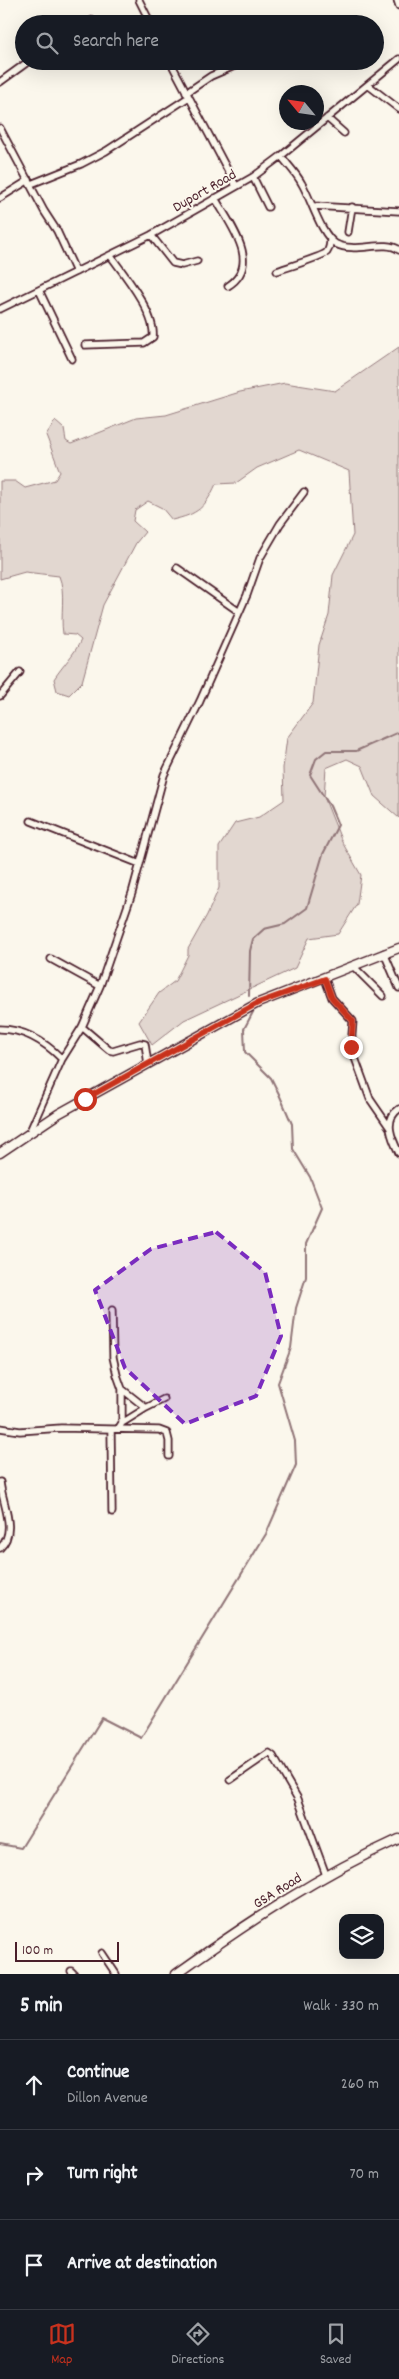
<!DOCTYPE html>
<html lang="en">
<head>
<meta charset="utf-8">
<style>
  :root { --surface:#171b24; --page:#20242c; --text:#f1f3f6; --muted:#9ea1a6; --line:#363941; --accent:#c8321e }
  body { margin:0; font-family:Dekko,sans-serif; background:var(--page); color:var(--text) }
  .controls { position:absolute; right:15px; bottom:15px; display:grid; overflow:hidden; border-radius:10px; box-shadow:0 5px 20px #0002 }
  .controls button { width:45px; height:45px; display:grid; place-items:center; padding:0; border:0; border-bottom:1px solid var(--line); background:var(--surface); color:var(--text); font:25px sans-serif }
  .compass { position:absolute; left:279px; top:85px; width:45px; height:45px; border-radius:50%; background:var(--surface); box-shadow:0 5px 20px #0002; rotate:299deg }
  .scale { position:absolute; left:15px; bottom:12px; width:104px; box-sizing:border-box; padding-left:5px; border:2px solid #4a1f2b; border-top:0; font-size:14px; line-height:18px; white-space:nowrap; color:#4a1f2b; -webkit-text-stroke:4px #fbf7ec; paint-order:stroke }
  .stop { position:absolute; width:15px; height:15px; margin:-11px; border:4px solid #c8321e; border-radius:50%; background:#fff }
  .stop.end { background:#c8321e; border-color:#fff; box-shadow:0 1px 5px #0008 }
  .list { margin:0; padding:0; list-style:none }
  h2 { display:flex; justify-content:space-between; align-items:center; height:65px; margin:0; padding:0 20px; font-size:21px }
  h2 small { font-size:16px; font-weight:400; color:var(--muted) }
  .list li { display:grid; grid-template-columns:32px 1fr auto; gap:15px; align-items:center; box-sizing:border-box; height:90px; padding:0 20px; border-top:1px solid var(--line) }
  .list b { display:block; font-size:19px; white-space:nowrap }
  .list p { margin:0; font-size:16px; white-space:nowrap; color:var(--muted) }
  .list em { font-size:16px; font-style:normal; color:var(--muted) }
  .icon { flex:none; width:28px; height:28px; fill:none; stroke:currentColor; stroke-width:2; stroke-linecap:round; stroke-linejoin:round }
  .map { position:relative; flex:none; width:399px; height:1974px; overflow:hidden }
  .search { position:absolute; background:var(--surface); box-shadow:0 5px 20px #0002; left:15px; right:15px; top:15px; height:55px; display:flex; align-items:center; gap:12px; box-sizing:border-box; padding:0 18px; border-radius:28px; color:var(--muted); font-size:19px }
  .sheet { height:335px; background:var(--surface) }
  nav { display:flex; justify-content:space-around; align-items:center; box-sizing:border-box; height:70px; border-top:1px solid var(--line); background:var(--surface); font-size:14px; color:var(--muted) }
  nav a { display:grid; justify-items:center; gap:2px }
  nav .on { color:var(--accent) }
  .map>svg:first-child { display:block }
  .green { fill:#e2d7d0; stroke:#967b7e }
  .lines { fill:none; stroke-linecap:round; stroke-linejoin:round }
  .stream { stroke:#907477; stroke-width:2 }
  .street-casing { stroke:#4a1f2b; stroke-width:9 }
  .secondary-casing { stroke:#4a1f2b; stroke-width:11 }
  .street { stroke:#fbf7ec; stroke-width:5.5 }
  .secondary { stroke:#fbf7ec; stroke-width:8 }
  .route { stroke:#c8321e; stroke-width:6 }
  .marked { fill:#7b2cbf; fill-opacity:0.2; stroke:#7b2cbf; stroke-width:4; stroke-dasharray:10 6; stroke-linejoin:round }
  .labels { text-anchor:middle; stroke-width:4; stroke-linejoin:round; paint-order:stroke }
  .street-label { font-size:15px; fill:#4a1f2b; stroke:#fbf7ec }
</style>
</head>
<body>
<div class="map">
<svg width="399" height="1974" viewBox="0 0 399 1974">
  <rect width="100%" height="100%" fill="#fbf7ec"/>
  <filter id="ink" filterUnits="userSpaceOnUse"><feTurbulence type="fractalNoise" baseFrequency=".02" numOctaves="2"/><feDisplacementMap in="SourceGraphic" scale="10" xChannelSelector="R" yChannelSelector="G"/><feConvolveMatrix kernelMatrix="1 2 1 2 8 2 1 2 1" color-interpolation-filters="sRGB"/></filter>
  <g filter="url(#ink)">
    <!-- green -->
    <path class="green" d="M 399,347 L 399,818 L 374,796 L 362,766 L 347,759 L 326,768 L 324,797 L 342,842 L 361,875 L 357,904 L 338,934 L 309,938 L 295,968 L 184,1020 L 152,1045 L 139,1022 L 159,993 L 175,981 L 188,955 L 188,949 L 207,915 L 219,888 L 219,847 L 235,823 L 259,817 L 284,800 L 283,768 L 287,738 L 313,703 L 319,645 L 329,615 L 333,575 L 353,535 L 349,471 L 299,450 L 257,468 L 236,483 L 216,484 C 205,508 198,514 172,520 L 162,508 L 148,501 L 135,510 L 133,521 L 145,532 L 136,543 L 103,605 L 82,682 L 69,695 L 57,691 L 54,679 C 63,665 74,655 81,640 L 75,635 L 63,634 C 60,615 66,593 59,576 L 25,572 L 0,579 L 0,481 L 15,481 L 25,488 L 55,480 L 60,472 L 46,435 L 55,421 L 64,429 L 66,441 L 71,444 L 136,418 L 166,415 L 240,392 L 285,383 L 335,391 Z"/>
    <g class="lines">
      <!-- stream -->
      <path class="stream" d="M 249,996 L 250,951 L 253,939 L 264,929 L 285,924 L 307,908 L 323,854 L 338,825 L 330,806 L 310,775 L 316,759 L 326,751 L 356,751 L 399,732
        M 0,1844 L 21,1848 L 102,1718 L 141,1738 L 266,1534 L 296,1465 L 295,1441 L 278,1383 L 291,1348 L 296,1308 L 306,1277 L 306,1244 L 322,1208 L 310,1177 L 293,1149 L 292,1124 L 279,1094 L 271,1078 L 245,1052 L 244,1029 L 253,1012"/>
      <!-- street casing -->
      <g class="street-casing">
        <path id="street" d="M 139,0 L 151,24
          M 397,0 L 399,6
          M 85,24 L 93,20
          M 170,61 L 236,186
          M 0,82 L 29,61
          M 368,85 L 399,109
          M 186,93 L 211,76 L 246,61
          M 327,118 L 344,133
          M 0,128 L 44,211 L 57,231 L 76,272
          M 281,156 C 288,165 297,174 302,184 C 311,199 321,235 336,244 C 355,254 385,239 399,250
          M 253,177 L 268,207
          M 31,184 L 81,164 L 106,151 L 189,97
          M 0,198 L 29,180
          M 215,198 C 229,223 263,264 228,286
          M 314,206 L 399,211
          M 348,232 L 352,207
          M 151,235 L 173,263 L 182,265 L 197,261
          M 277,271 C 285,268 324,256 327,252 C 329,249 330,243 330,240
          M 39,290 L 72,359
          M 0,309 L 151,235 L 253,177 L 281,156 L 399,59
          M 85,345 L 144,343 L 153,337 C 156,314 124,274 110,255
          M 177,568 L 238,611
          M 0,696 L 20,672
          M 31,821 L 140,864
          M 384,953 L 399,988
          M 51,959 L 100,986
          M 353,966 L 383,996
          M 325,979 L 332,998 L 353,1021 L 351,1047 L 370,1099 L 390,1128
          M 82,1027 L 109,1050 L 113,1051 L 140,1043 L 145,1044 L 148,1064
          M 0,1029 C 25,1029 45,1042 62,1059
          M 399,1109 C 383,1120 392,1139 399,1153
          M 30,1131 L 62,1059 L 82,1027 L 100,986 L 132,893 L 164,775 L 200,701 L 247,595 L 260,558 L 280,524 L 304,492
          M 112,1310 L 113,1357 L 117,1375 L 122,1389 L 146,1408 L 164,1399
          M 122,1423 L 146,1408
          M 0,1428 L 20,1431 L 61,1428 L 159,1430 L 167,1433 L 169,1441 L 169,1456
          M 118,1429 L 122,1423 L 122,1389
          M 111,1430 L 112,1512
          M 0,1482 C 2,1503 18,1531 0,1548
          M 230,1780 L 269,1753 L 273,1756 L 298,1799 L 326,1875
          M 102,1953 L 116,1974
          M 71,1971 L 74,1974"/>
      </g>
      <!-- secondary casing -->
      <g class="secondary-casing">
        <path id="secondary" d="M 0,1153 L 58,1114 L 258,1003 L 399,948
          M 176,1974 C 247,1923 319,1875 399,1839"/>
      </g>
      <!-- street -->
      <use href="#street" class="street"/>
      <!-- secondary -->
      <use href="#secondary" class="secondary"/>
    </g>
  </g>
  <g class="lines" filter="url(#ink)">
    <!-- route -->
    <path class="route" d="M 85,1099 L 258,1003 L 325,979 L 332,998 L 353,1021 L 351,1047"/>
  </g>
  <!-- marked area -->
  <path class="marked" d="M 216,1232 L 265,1272 L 281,1336 L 256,1396 L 185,1424 L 125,1368 L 95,1290 L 151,1249 Z"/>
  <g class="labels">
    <!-- street labels -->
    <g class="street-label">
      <text transform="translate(204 190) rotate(-30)" y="5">Duport Road</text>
      <text transform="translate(277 1890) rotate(-32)" y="5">GSA Road</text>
    </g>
  </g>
</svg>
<div class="controls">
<button><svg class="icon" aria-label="layers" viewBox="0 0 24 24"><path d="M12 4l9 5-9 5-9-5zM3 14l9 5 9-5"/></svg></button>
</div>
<svg class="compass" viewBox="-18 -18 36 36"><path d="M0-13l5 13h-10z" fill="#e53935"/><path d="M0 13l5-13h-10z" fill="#9ea1a6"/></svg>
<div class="scale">100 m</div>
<div class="stop" style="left:85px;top:1099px"></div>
<div class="stop end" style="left:351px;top:1047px"></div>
<div class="search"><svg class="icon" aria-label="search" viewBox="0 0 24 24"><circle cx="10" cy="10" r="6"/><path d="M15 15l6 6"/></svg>Search here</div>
</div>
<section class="sheet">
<h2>5 min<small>Walk · 330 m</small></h2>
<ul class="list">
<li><svg class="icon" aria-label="ahead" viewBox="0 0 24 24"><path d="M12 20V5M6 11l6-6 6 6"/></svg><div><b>Continue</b><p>Dillon Avenue</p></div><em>260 m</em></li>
<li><svg class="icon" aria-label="right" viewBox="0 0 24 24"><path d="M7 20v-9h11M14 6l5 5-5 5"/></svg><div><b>Turn right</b></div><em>70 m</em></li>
<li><svg class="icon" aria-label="arrive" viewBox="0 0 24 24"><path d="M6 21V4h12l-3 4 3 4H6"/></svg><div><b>Arrive at destination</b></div></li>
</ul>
</section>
<nav>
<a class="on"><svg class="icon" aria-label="map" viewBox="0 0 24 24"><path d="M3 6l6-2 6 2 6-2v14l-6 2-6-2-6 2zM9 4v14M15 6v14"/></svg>Map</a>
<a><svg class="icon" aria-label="directions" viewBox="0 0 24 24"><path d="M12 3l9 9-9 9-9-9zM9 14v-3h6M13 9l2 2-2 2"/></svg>Directions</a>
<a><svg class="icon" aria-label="saved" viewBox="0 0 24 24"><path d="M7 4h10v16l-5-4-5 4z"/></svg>Saved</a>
</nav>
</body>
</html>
